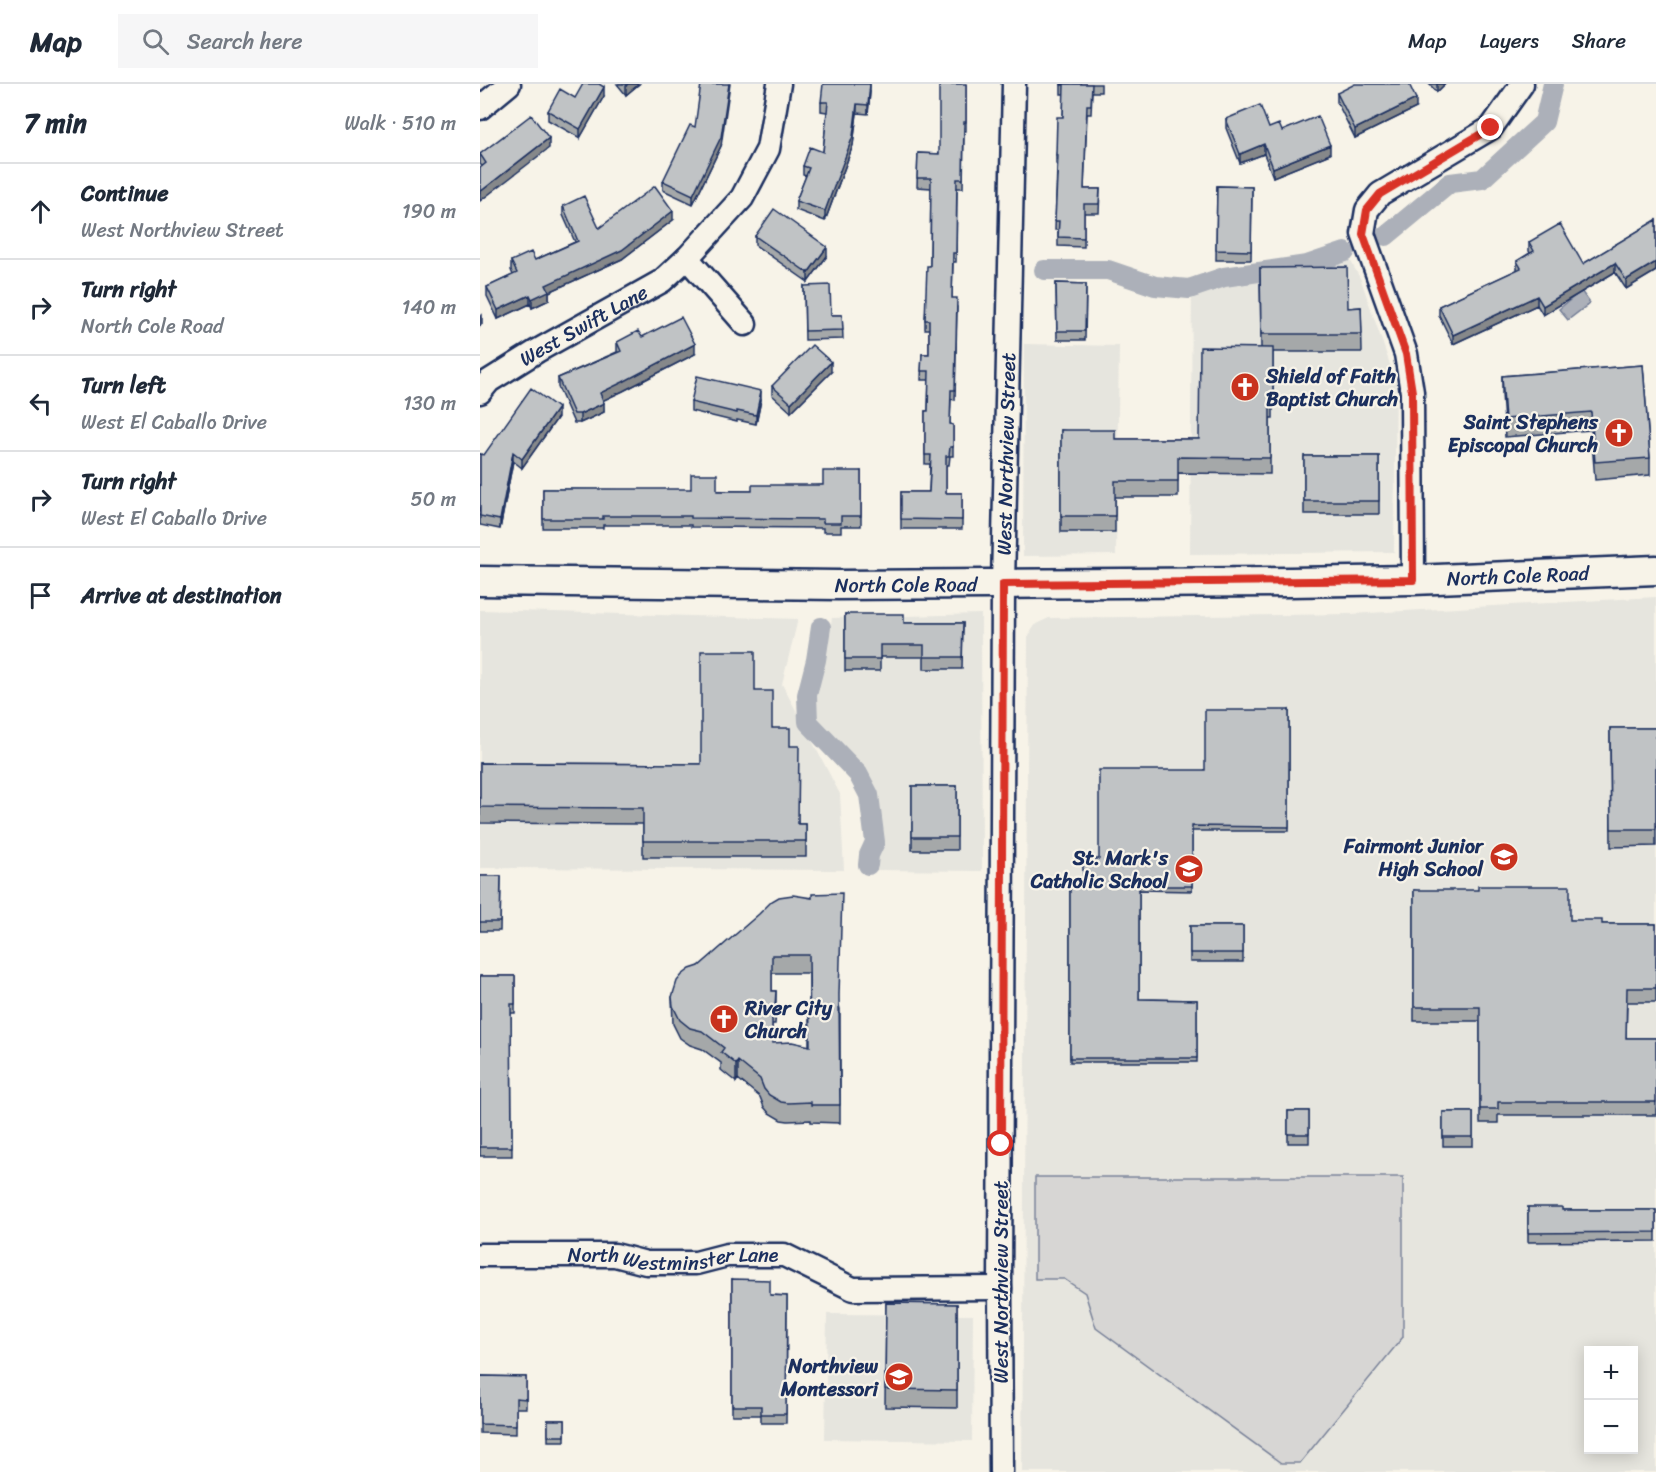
<!DOCTYPE html>
<html lang="en">
<head>
<meta charset="utf-8">
<style>
  :root { --surface:#fff; --page:#f6f6f7; --text:#1f2937; --muted:#747a83; --line:#e0e1e3 }
  body { margin:0; font-family:Sriracha,sans-serif; background:var(--page); color:var(--text) }
  .controls { position:absolute; right:18px; bottom:18px; display:grid; overflow:hidden; border-radius:0px; box-shadow:0 3px 15px #0003 }
  .controls button { width:54px; height:54px; display:grid; place-items:center; padding:0; border:0; border-bottom:2px solid var(--line); background:var(--surface); color:var(--text); font:30px sans-serif }
  .stop { position:absolute; width:18px; height:18px; margin:-14px; border:4px solid #d93025; border-radius:50%; background:#fff }
  .stop.end { background:#d93025; border-color:#fff; box-shadow:0 2px 6px #0008 }
  .list { margin:0; padding:0; list-style:none }
  h2 { display:flex; justify-content:space-between; align-items:center; height:78px; margin:0; padding:0 24px; font-size:26px }
  h2 small { font-size:20px; font-weight:400; color:var(--muted) }
  .list li { display:grid; grid-template-columns:39px 1fr auto; gap:18px; align-items:center; box-sizing:border-box; height:96px; padding:0 24px; border-top:2px solid var(--line) }
  .list b { display:block; font-size:22px; white-space:nowrap }
  .list p { margin:0; font-size:20px; white-space:nowrap; color:var(--muted) }
  .list em { font-size:20px; font-style:normal; color:var(--muted) }
  .icon { flex:none; width:33px; height:33px; fill:none; stroke:currentColor; stroke-width:2; stroke-linecap:round; stroke-linejoin:round }
  .map { position:relative; flex:none; width:1176px; height:1388px; overflow:hidden }
  header { display:flex; align-items:center; gap:36px; box-sizing:border-box; height:84px; padding:0 30px; background:var(--surface); border-bottom:2px solid var(--line) }
  header strong { font-size:28px }
  nav { display:flex; gap:33px; margin-inline-start:auto; font-size:21px }
  .search { width:420px; height:54px; background:var(--page); display:flex; align-items:center; gap:15px; box-sizing:border-box; padding:0 21px; border-radius:0px; color:var(--muted); font-size:22px }
  main { display:flex }
  aside { flex:1; background:var(--surface) }
  .map>svg:first-child { display:block }
  .built { fill:#e6e5de; fill-rule:evenodd }
  .green { fill:#d7d6d4; stroke:#798299; stroke-width:1.5 }
  .water { fill:#acb0b9; stroke:#727c95; stroke-width:1.5 }
  .lines { fill:none; stroke-linecap:round; stroke-linejoin:round }
  .canal { stroke:#acb0b9; stroke-width:20 }
  .minor-casing { stroke:#1b2f5e; stroke-width:27 }
  .major-casing { stroke:#1b2f5e; stroke-width:33 }
  .minor { stroke:#f7f3e8; stroke-width:22 }
  .major { stroke:#f7f3e8; stroke-width:28 }
  .wall { fill:#a5a8a9; stroke:#1b2f5e; stroke-width:1.5; fill-rule:evenodd }
  .shaded-wall { fill:#86888a; stroke:#1b2f5e; stroke-width:1.5 }
  .building { fill:#c0c3c5; stroke:#1b2f5e; stroke-width:1.5; fill-rule:evenodd }
  .route { stroke:#d93025; stroke-width:8 }
  .labels { text-anchor:middle; stroke-width:4.5; stroke-linejoin:round; paint-order:stroke }
  .street-label { font-size:20px; fill:#1b2f5e; stroke:#f7f3e8 }
  .poi-label { font-size:20px; font-weight:bold; fill:#1b2f5e; stroke:#f7f3e8; text-anchor:end }
</style>
</head>
<body>
<header>
<strong>Map</strong>
<div class="search"><svg class="icon" aria-label="search" viewBox="0 0 24 24"><circle cx="10" cy="10" r="6"/><path d="M15 15l6 6"/></svg>Search here</div>
<nav><a>Map</a><a>Layers</a><a>Share</a></nav>
</header>
<main>
<aside>
<h2>7 min<small>Walk · 510 m</small></h2>
<ul class="list">
<li><svg class="icon" aria-label="ahead" viewBox="0 0 24 24"><path d="M12 20V5M6 11l6-6 6 6"/></svg><div><b>Continue</b><p>West Northview Street</p></div><em>190 m</em></li>
<li><svg class="icon" aria-label="right" viewBox="0 0 24 24"><path d="M7 20v-9h11M14 6l5 5-5 5"/></svg><div><b>Turn right</b><p>North Cole Road</p></div><em>140 m</em></li>
<li><svg class="icon" aria-label="left" viewBox="0 0 24 24"><path d="M17 20v-9H6M10 6l-5 5 5 5"/></svg><div><b>Turn left</b><p>West El Caballo Drive</p></div><em>130 m</em></li>
<li><svg class="icon" aria-label="right" viewBox="0 0 24 24"><path d="M7 20v-9h11M14 6l5 5-5 5"/></svg><div><b>Turn right</b><p>West El Caballo Drive</p></div><em>50 m</em></li>
<li><svg class="icon" aria-label="arrive" viewBox="0 0 24 24"><path d="M6 21V4h12l-3 4 3 4H6"/></svg><div><b>Arrive at destination</b></div></li>
</ul>
</aside>
<div class="map">
<svg width="1176" height="1388" viewBox="0 0 1176 1388">
  <rect width="100%" height="100%" fill="#f7f3e8"/>
  <filter id="ink" filterUnits="userSpaceOnUse"><feTurbulence type="fractalNoise" baseFrequency=".0167" numOctaves="2"/><feDisplacementMap in="SourceGraphic" scale="12" xChannelSelector="R" yChannelSelector="G"/><feConvolveMatrix kernelMatrix="1 2 1 2 8 2 1 2 1" color-interpolation-filters="sRGB"/></filter>
  <g filter="url(#ink)">
    <!-- built -->
    <path class="built" d="M 868,172 L 881,196 L 916,298 L 914,468 L 710,470 L 712,197 L 744,189 Z
      M 544,260 L 639,262 L 636,471 L 543,472 Z
      M 1176,513 L 1176,1388 L 542,1388 L 548,554 L 552,546 L 556,540 L 569,534 L 871,530 ZM 1108,1266 L 1154,1266 L 1154,1366 L 1108,1366 Z
      M 0,526 L 318,535 L 302,600 L 360,710 L 364,786 L 0,784 Z
      M 501,530 L 502,787 L 394,786 L 403,759 L 399,729 L 383,689 L 329,630 L 343,580 L 352,534 Z
      M 347,1230 L 493,1231 L 492,1357 L 345,1355 Z"/>
    <!-- green -->
    <path class="green" d="M 555,1093 L 923,1093 L 923,1253 L 820,1379 L 801,1379 L 616,1244 L 605,1209 L 584,1195 L 555,1195 Z"/>
    <!-- water -->
    <path class="water" d="M 1101,207 L 1110,219 L 1088,236 L 1079,225 Z"/>
    <g class="lines">
      <!-- canal -->
      <path class="canal" d="M 906,152 L 970,99 L 1002,95 L 1064,38 L 1073,0
        M 564,186 L 628,186 L 675,202 L 709,205 L 744,193 L 827,181 L 865,168
        M 341,543 L 336,576 L 327,611 L 328,638 L 378,690 L 389,711 L 395,758 L 389,771 L 388,781"/>
      <!-- minor casing -->
      <g class="minor-casing">
        <g id="minor">
          <path d="M 0,24 L 29,0"/>
          <path d="M 207,174 L 265,240"/>
          <path id="s1" d="M 0,308 L 9,297 L 57,267 L 182,197 L 207,174 L 262,114 L 288,65 L 299,0"/>
          <path d="M 933,496 L 932,308 L 926,270 L 883,150 L 887,126 L 900,110 L 1011,44 L 1042,0"/>
          <path id="s2" d="M 0,1171 L 135,1171 L 166,1179 L 216,1179 L 247,1171 L 304,1171 L 373,1205 L 520,1204"/>
          <path id="s3" d="M 521,1388 L 520,1204 L 523,500 L 534,0"/>
        </g>
      </g>
      <!-- major casing -->
      <g class="major-casing">
        <g id="major">
          <path id="s4" d="M 0,497 L 358,501 L 810,498 L 933,496 L 1176,486"/>
        </g>
      </g>
      <!-- minor -->
      <use href="#minor" class="minor"/>
      <!-- major -->
      <use href="#major" class="major"/>
    </g>
    <!-- wall -->
    <path class="wall" d="M 137,0 L 159,0 L 146,11 Z
      M 486,0 L 486,47 L 484,47 L 483,104 L 477,104 L 476,178 L 473,178 L 472,214 L 477,223 L 475,316 L 471,315 L 470,340 L 473,341 L 473,372 L 470,372 L 469,381 L 466,381 L 466,409 L 482,409 L 482,445 L 421,445 L 421,408 L 449,408 L 450,380 L 445,380 L 445,327 L 448,327 L 449,296 L 441,296 L 442,270 L 449,270 L 449,245 L 445,245 L 445,236 L 450,182 L 451,104 L 437,103 L 438,69 L 459,70 Z
      M 581,0 L 621,0 L 621,8 L 612,8 L 611,30 L 607,30 L 604,105 L 620,105 L 619,129 L 604,129 L 604,163 L 578,162 L 578,146 L 575,146 L 577,81 L 576,80 L 576,71 L 583,33 L 584,10 L 581,10 Z
      M 949,0 L 965,0 L 957,8 Z
      M 390,8 L 388,30 L 377,29 L 373,61 L 345,137 L 316,126 L 316,117 L 326,92 L 323,91 L 323,82 L 343,68 L 347,28 L 341,27 L 341,18 Z
      M 857,9 L 936,24 L 875,54 L 857,18 Z
      M 124,12 L 100,54 L 68,36 L 68,27 L 95,14 Z
      M 746,35 L 802,47 L 850,70 L 793,93 L 784,70 L 760,79 L 746,44 Z
      M 241,62 L 213,120 L 183,106 L 183,97 Z
      M 69,64 L 2,82 L 0,80 L 0,70 Z
      M 737,102 L 772,103 L 771,176 L 736,176 Z
      M 83,122 L 119,144 L 193,136 L 142,175 L 69,208 L 69,216 L 52,224 L 50,220 L 18,235 L 7,212 L 7,203 L 33,191 L 31,186 L 31,177 L 55,176 L 95,158 L 83,131 Z
      M 1176,136 L 1176,187 L 1146,205 L 1135,188 L 1063,231 L 1057,221 L 973,260 L 959,231 L 959,222 L 1037,186 L 1037,177 L 1050,169 L 1049,167 L 1049,158 L 1103,180 Z
      M 275,152 L 347,172 L 328,198 L 275,161 Z
      M 780,184 L 868,224 L 881,223 L 882,268 L 793,268 L 793,334 L 790,334 L 790,390 L 698,389 L 698,413 L 635,413 L 635,448 L 581,448 L 581,346 L 635,355 L 719,355 L 781,264 Z
      M 576,199 L 606,200 L 605,256 L 577,256 Z
      M 324,202 L 351,231 L 362,231 L 363,255 L 325,256 Z
      M 162,253 L 215,270 L 143,307 L 123,316 L 124,328 L 100,339 L 94,339 L 78,303 L 78,294 L 137,268 L 137,258 Z
      M 1163,281 L 1170,374 L 1170,391 L 1115,396 L 1111,346 L 1025,353 L 1022,310 L 1022,292 Z
      M 351,288 L 311,328 L 292,311 L 292,302 Z
      M 281,316 L 276,340 L 257,336 L 257,338 L 211,327 L 211,318 Z
      M 78,333 L 42,384 L 33,377 L 20,445 L 0,441 L 0,370 L 4,371 Z
      M 824,372 L 899,372 L 899,430 L 824,430 Z
      M 381,387 L 381,442 L 361,442 L 361,448 L 343,448 L 343,444 L 211,443 L 211,441 L 123,441 L 123,444 L 63,444 L 63,405 L 272,407 L 343,401 Z
      M 365,530 L 424,539 L 483,539 L 482,585 L 444,585 L 444,573 L 400,573 L 400,587 L 365,587 Z
      M 275,607 L 292,644 L 310,662 L 318,740 L 326,740 L 326,773 L 163,773 L 163,740 L 0,739 L 0,679 L 221,680 Z
      M 809,626 L 809,747 L 712,747 L 712,807 L 659,806 L 659,915 L 717,916 L 717,978 L 590,978 L 590,803 L 603,803 L 725,686 Z
      M 1130,644 L 1176,644 L 1176,762 L 1131,763 Z
      M 432,702 L 477,702 L 477,766 L 432,766 Z
      M 0,792 L 21,792 L 20,847 L 0,847 Z
      M 934,806 L 1090,836 L 1122,840 L 1176,840 L 1176,918 L 1147,918 L 1146,954 L 1176,954 L 1176,1031 L 1018,1031 L 1018,1039 L 1000,1039 L 1000,937 L 934,937 Z
      M 332,814 L 360,925 L 360,1039 L 331,1038 L 331,1036 L 308,1037 L 301,1036 L 289,1029 L 284,1023 L 280,1013 L 258,995 L 256,998 L 241,986 L 241,979 L 222,965 L 210,961 L 200,954 L 193,940 L 192,913 L 219,882 ZM 292,889 L 329,889 L 329,962 L 292,959 L 292,940 L 295,940 L 296,925 L 296,907 L 292,907 Z
      M 710,842 L 763,842 L 763,878 L 710,878 Z
      M 0,892 L 35,892 L 35,929 L 31,929 L 32,1072 L 0,1072 Z
      M 808,1027 L 829,1027 L 829,1059 L 808,1059 Z
      M 963,1028 L 993,1028 L 993,1062 L 963,1062 Z
      M 1048,1123 L 1082,1126 L 1176,1126 L 1176,1157 L 1048,1158 Z
      M 252,1195 L 290,1211 L 307,1212 L 306,1339 L 281,1339 L 281,1331 L 252,1331 Z
      M 406,1219 L 477,1220 L 477,1324 L 405,1323 Z
      M 0,1292 L 46,1293 L 46,1324 L 36,1324 L 36,1350 L 0,1349 Z
      M 68,1336 L 85,1336 L 85,1357 L 68,1357 Z"/>
    <!-- shaded-wall -->
    <path class="shaded-wall" d="M 148,0 L 159,0 L 146,11 L 146,2 Z
      M 249,0 L 250,0 L 241,62 L 213,120 L 213,111 Z
      M 390,0 L 390,8 L 388,30 L 388,21 Z
      M 957,0 L 965,0 L 957,8 Z
      M 124,3 L 124,12 L 100,54 L 100,45 Z
      M 936,15 L 936,24 L 875,54 L 875,45 Z
      M 377,20 L 377,29 L 373,61 L 345,137 L 345,127 Z
      M 69,54 L 69,64 L 0,117 L 0,108 Z
      M 784,60 L 784,70 L 760,79 L 760,70 Z
      M 850,61 L 850,70 L 793,93 L 793,84 Z
      M 193,127 L 193,136 L 142,175 L 69,208 L 69,216 L 52,224 L 52,215 L 66,201 Z
      M 347,163 L 347,172 L 328,198 L 328,189 Z
      M 1176,178 L 1176,187 L 1146,205 L 1146,196 Z
      M 1135,179 L 1135,188 L 1063,231 L 1063,222 Z
      M 50,211 L 50,220 L 18,235 L 18,226 Z
      M 1057,212 L 1057,221 L 973,260 L 973,251 Z
      M 2,231 L 2,240 L 0,242 L 0,233 Z
      M 215,260 L 215,270 L 143,307 L 120,318 L 120,309 Z
      M 351,278 L 351,288 L 311,328 L 311,319 Z
      M 281,307 L 281,316 L 276,340 L 276,331 Z
      M 124,319 L 124,328 L 100,339 L 100,330 Z
      M 78,324 L 78,333 L 42,384 L 42,375 Z
      M 33,368 L 33,377 L 20,445 L 20,436 Z
      M 258,977 L 258,995 L 256,998 L 256,980 Z"/>
    <!-- building -->
    <path class="building" d="M 103,0 L 119,0 L 124,3 L 100,45 L 68,27 L 80,5 L 95,14 Z
      M 221,0 L 249,0 L 241,53 L 213,111 L 183,97 L 210,41 L 215,43 Z
      M 343,0 L 390,0 L 388,21 L 377,20 L 373,52 L 345,127 L 316,117 L 329,84 L 323,82 L 330,63 L 343,68 L 348,18 L 341,18 Z
      M 459,0 L 486,0 L 486,38 L 484,38 L 483,95 L 477,95 L 476,169 L 473,169 L 472,214 L 477,214 L 475,306 L 471,306 L 470,340 L 473,341 L 473,363 L 470,363 L 469,372 L 466,372 L 466,409 L 482,409 L 482,436 L 421,435 L 421,408 L 449,408 L 451,371 L 445,371 L 445,327 L 448,327 L 449,287 L 441,287 L 442,270 L 449,270 L 449,236 L 445,236 L 447,182 L 450,182 L 451,94 L 437,94 L 438,69 L 459,70 Z
      M 581,0 L 612,0 L 611,21 L 607,21 L 604,105 L 620,105 L 619,120 L 604,120 L 604,154 L 578,153 L 579,137 L 575,137 L 578,71 L 576,71 L 577,33 L 583,33 L 584,1 L 581,1 Z
      M 875,0 L 929,0 L 936,15 L 875,45 L 857,9 Z
      M 780,21 L 789,44 L 799,40 L 802,47 L 838,32 L 850,61 L 793,84 L 784,60 L 760,70 L 746,35 Z
      M 51,31 L 69,54 L 0,108 L 0,84 L 6,79 L 0,70 Z
      M 175,102 L 193,127 L 142,166 L 66,201 L 69,207 L 52,215 L 50,211 L 18,226 L 7,203 L 37,189 L 31,177 L 51,168 L 55,176 L 98,157 L 83,122 L 104,112 L 119,144 Z
      M 737,102 L 772,103 L 771,167 L 736,166 Z
      M 294,125 L 347,163 L 328,189 L 275,152 Z
      M 1176,136 L 1176,178 L 1146,196 L 1135,179 L 1063,222 L 1057,212 L 973,251 L 959,222 L 1041,184 L 1037,177 L 1054,167 L 1049,158 L 1080,140 L 1103,180 Z
      M 867,183 L 868,224 L 881,223 L 882,250 L 781,250 L 780,184 Z
      M 576,199 L 606,200 L 605,247 L 577,247 Z
      M 350,201 L 351,231 L 362,231 L 363,246 L 325,247 L 324,202 Z
      M 201,233 L 215,260 L 143,298 L 120,309 L 124,319 L 100,330 L 94,330 L 78,294 L 141,267 L 137,258 L 158,247 L 162,253 Z
      M 332,261 L 351,278 L 311,319 L 292,302 Z
      M 720,263 L 793,264 L 793,318 L 790,318 L 790,374 L 698,373 L 698,397 L 635,397 L 635,432 L 581,432 L 581,346 L 635,346 L 635,355 L 719,355 Z
      M 1163,281 L 1170,374 L 1115,378 L 1111,328 L 1025,335 L 1022,292 Z
      M 217,292 L 281,307 L 276,331 L 257,327 L 257,329 L 211,318 Z
      M 51,304 L 78,324 L 42,375 L 33,368 L 20,436 L 0,432 L 0,370 L 4,371 Z
      M 824,372 L 899,372 L 899,417 L 824,417 Z
      M 343,387 L 381,387 L 381,432 L 361,432 L 361,439 L 343,439 L 343,435 L 211,434 L 211,432 L 123,432 L 123,435 L 63,435 L 63,405 L 211,405 L 211,390 L 237,390 L 237,407 L 272,407 L 272,401 L 343,401 Z
      M 365,530 L 424,530 L 424,539 L 483,539 L 482,573 L 444,573 L 444,561 L 400,561 L 400,575 L 365,575 Z
      M 221,567 L 275,567 L 275,607 L 292,607 L 292,644 L 310,644 L 310,662 L 319,662 L 318,740 L 326,740 L 326,757 L 163,757 L 163,724 L 0,723 L 0,679 L 221,680 Z
      M 725,626 L 809,626 L 809,743 L 712,742 L 712,802 L 659,802 L 659,915 L 717,916 L 717,974 L 590,974 L 590,803 L 603,803 L 603,775 L 619,775 L 619,686 L 725,686 Z
      M 1130,644 L 1176,644 L 1176,745 L 1131,745 Z
      M 432,702 L 477,702 L 477,753 L 432,753 Z
      M 0,792 L 21,792 L 20,838 L 0,838 Z
      M 998,802 L 1090,802 L 1090,836 L 1122,836 L 1122,840 L 1176,840 L 1176,904 L 1147,904 L 1146,954 L 1176,954 L 1176,1018 L 1018,1018 L 1018,1025 L 1000,1025 L 1000,923 L 934,923 L 934,806 L 998,806 Z
      M 362,809 L 359,911 L 360,1021 L 331,1021 L 331,1018 L 308,1019 L 301,1018 L 289,1011 L 284,1005 L 280,995 L 258,977 L 256,980 L 241,968 L 244,964 L 222,947 L 210,944 L 200,936 L 193,922 L 192,913 L 197,897 L 202,891 L 210,885 L 219,882 L 279,830 L 292,817 L 299,813 L 313,811 L 332,814 L 332,810 ZM 292,871 L 329,871 L 330,962 L 312,958 L 292,959 L 292,922 L 295,922 L 296,907 L 292,907 Z
      M 710,842 L 763,842 L 763,869 L 710,869 Z
      M 0,892 L 35,892 L 35,920 L 31,920 L 32,1063 L 0,1063 Z
      M 808,1027 L 829,1027 L 829,1050 L 808,1050 Z
      M 963,1028 L 993,1028 L 993,1053 L 963,1053 Z
      M 1048,1123 L 1082,1123 L 1082,1126 L 1176,1126 L 1176,1148 L 1048,1149 Z
      M 252,1195 L 290,1196 L 290,1211 L 307,1212 L 306,1330 L 281,1330 L 281,1322 L 252,1322 Z
      M 406,1219 L 477,1220 L 477,1306 L 405,1305 Z
      M 0,1292 L 46,1293 L 46,1315 L 36,1314 L 36,1341 L 0,1340 Z
      M 68,1336 L 85,1336 L 85,1352 L 68,1352 Z"/>
  </g>
  <g class="lines" filter="url(#ink)">
    <!-- route -->
    <path class="route" d="M 521,1060 L 523,500 L 933,496 L 932,308 L 926,270 L 883,150 L 887,126 L 900,110 L 1011,44"/>
  </g>
  <!-- icons -->
  <defs>
    <g id="church-disc" transform="scale(1.5)"><circle r="9.5" fill="#c8321e" stroke="#f7f3e8"/><path d="M-1.2-6h2.4v3.5h3.3v2.4h-3.3V6h-2.4V-.1h-3.3v-2.4h3.3Z" fill="#fff"/></g>
    <g id="school-disc" transform="scale(1.5)"><circle r="9.5" fill="#c8321e" stroke="#f7f3e8"/><path d="M0-5L7-2L0 1L-7-2ZM-4 1L0 2.5L4 1V4Q0 6-4 4Z" fill="#fff"/></g>
  </defs>
  <g fill-rule="evenodd">
    <use href="#church-disc" x="765" y="303"/>
    <use href="#church-disc" x="1139" y="349"/>
    <use href="#school-disc" x="1024" y="773"/>
    <use href="#school-disc" x="709" y="785"/>
    <use href="#church-disc" x="244" y="935"/>
    <use href="#school-disc" x="419" y="1293"/>
  </g>
  <g class="labels">
    <!-- street labels -->
    <g class="street-label">
      <text dy="7" stroke="none"><textPath href="#s1" startOffset="124">West Swift Lane</textPath></text>
      <text dy="7" stroke="none"><textPath href="#s3" startOffset="1018">West Northview Street</textPath></text>
      <text dy="7" stroke="none"><textPath href="#s4" startOffset="1038">North Cole Road</textPath></text>
      <text dy="7" stroke="none"><textPath href="#s4" startOffset="426">North Cole Road</textPath></text>
      <text dy="7" stroke="none"><textPath href="#s2" startOffset="194">North Westminster Lane</textPath></text>
      <text transform="translate(521 1198) rotate(-90)" y="7">West Northview Street</text>
    </g>
    <!-- poi labels -->
    <g class="poi-label">
      <text x="786" y="299" text-anchor="start">Shield of Faith<tspan x="786" dy="23">Baptist Church</tspan></text>
      <text x="1118" y="345">Saint Stephens<tspan x="1118" dy="23">Episcopal Church</tspan></text>
      <text x="1003" y="769">Fairmont Junior<tspan x="1003" dy="23">High School</tspan></text>
      <text x="688" y="781">St. Mark's<tspan x="688" dy="23">Catholic School</tspan></text>
      <text x="265" y="931" text-anchor="start">River City<tspan x="265" dy="23">Church</tspan></text>
      <text x="398" y="1289">Northview<tspan x="398" dy="23">Montessori</tspan></text>
    </g>
  </g>
</svg>
<div class="controls">
<button>+</button>
<button>−</button>
</div>
<div class="stop" style="left:521px;top:1060px"></div>
<div class="stop end" style="left:1011px;top:44px"></div>
</div>
</main>
</body>
</html>
